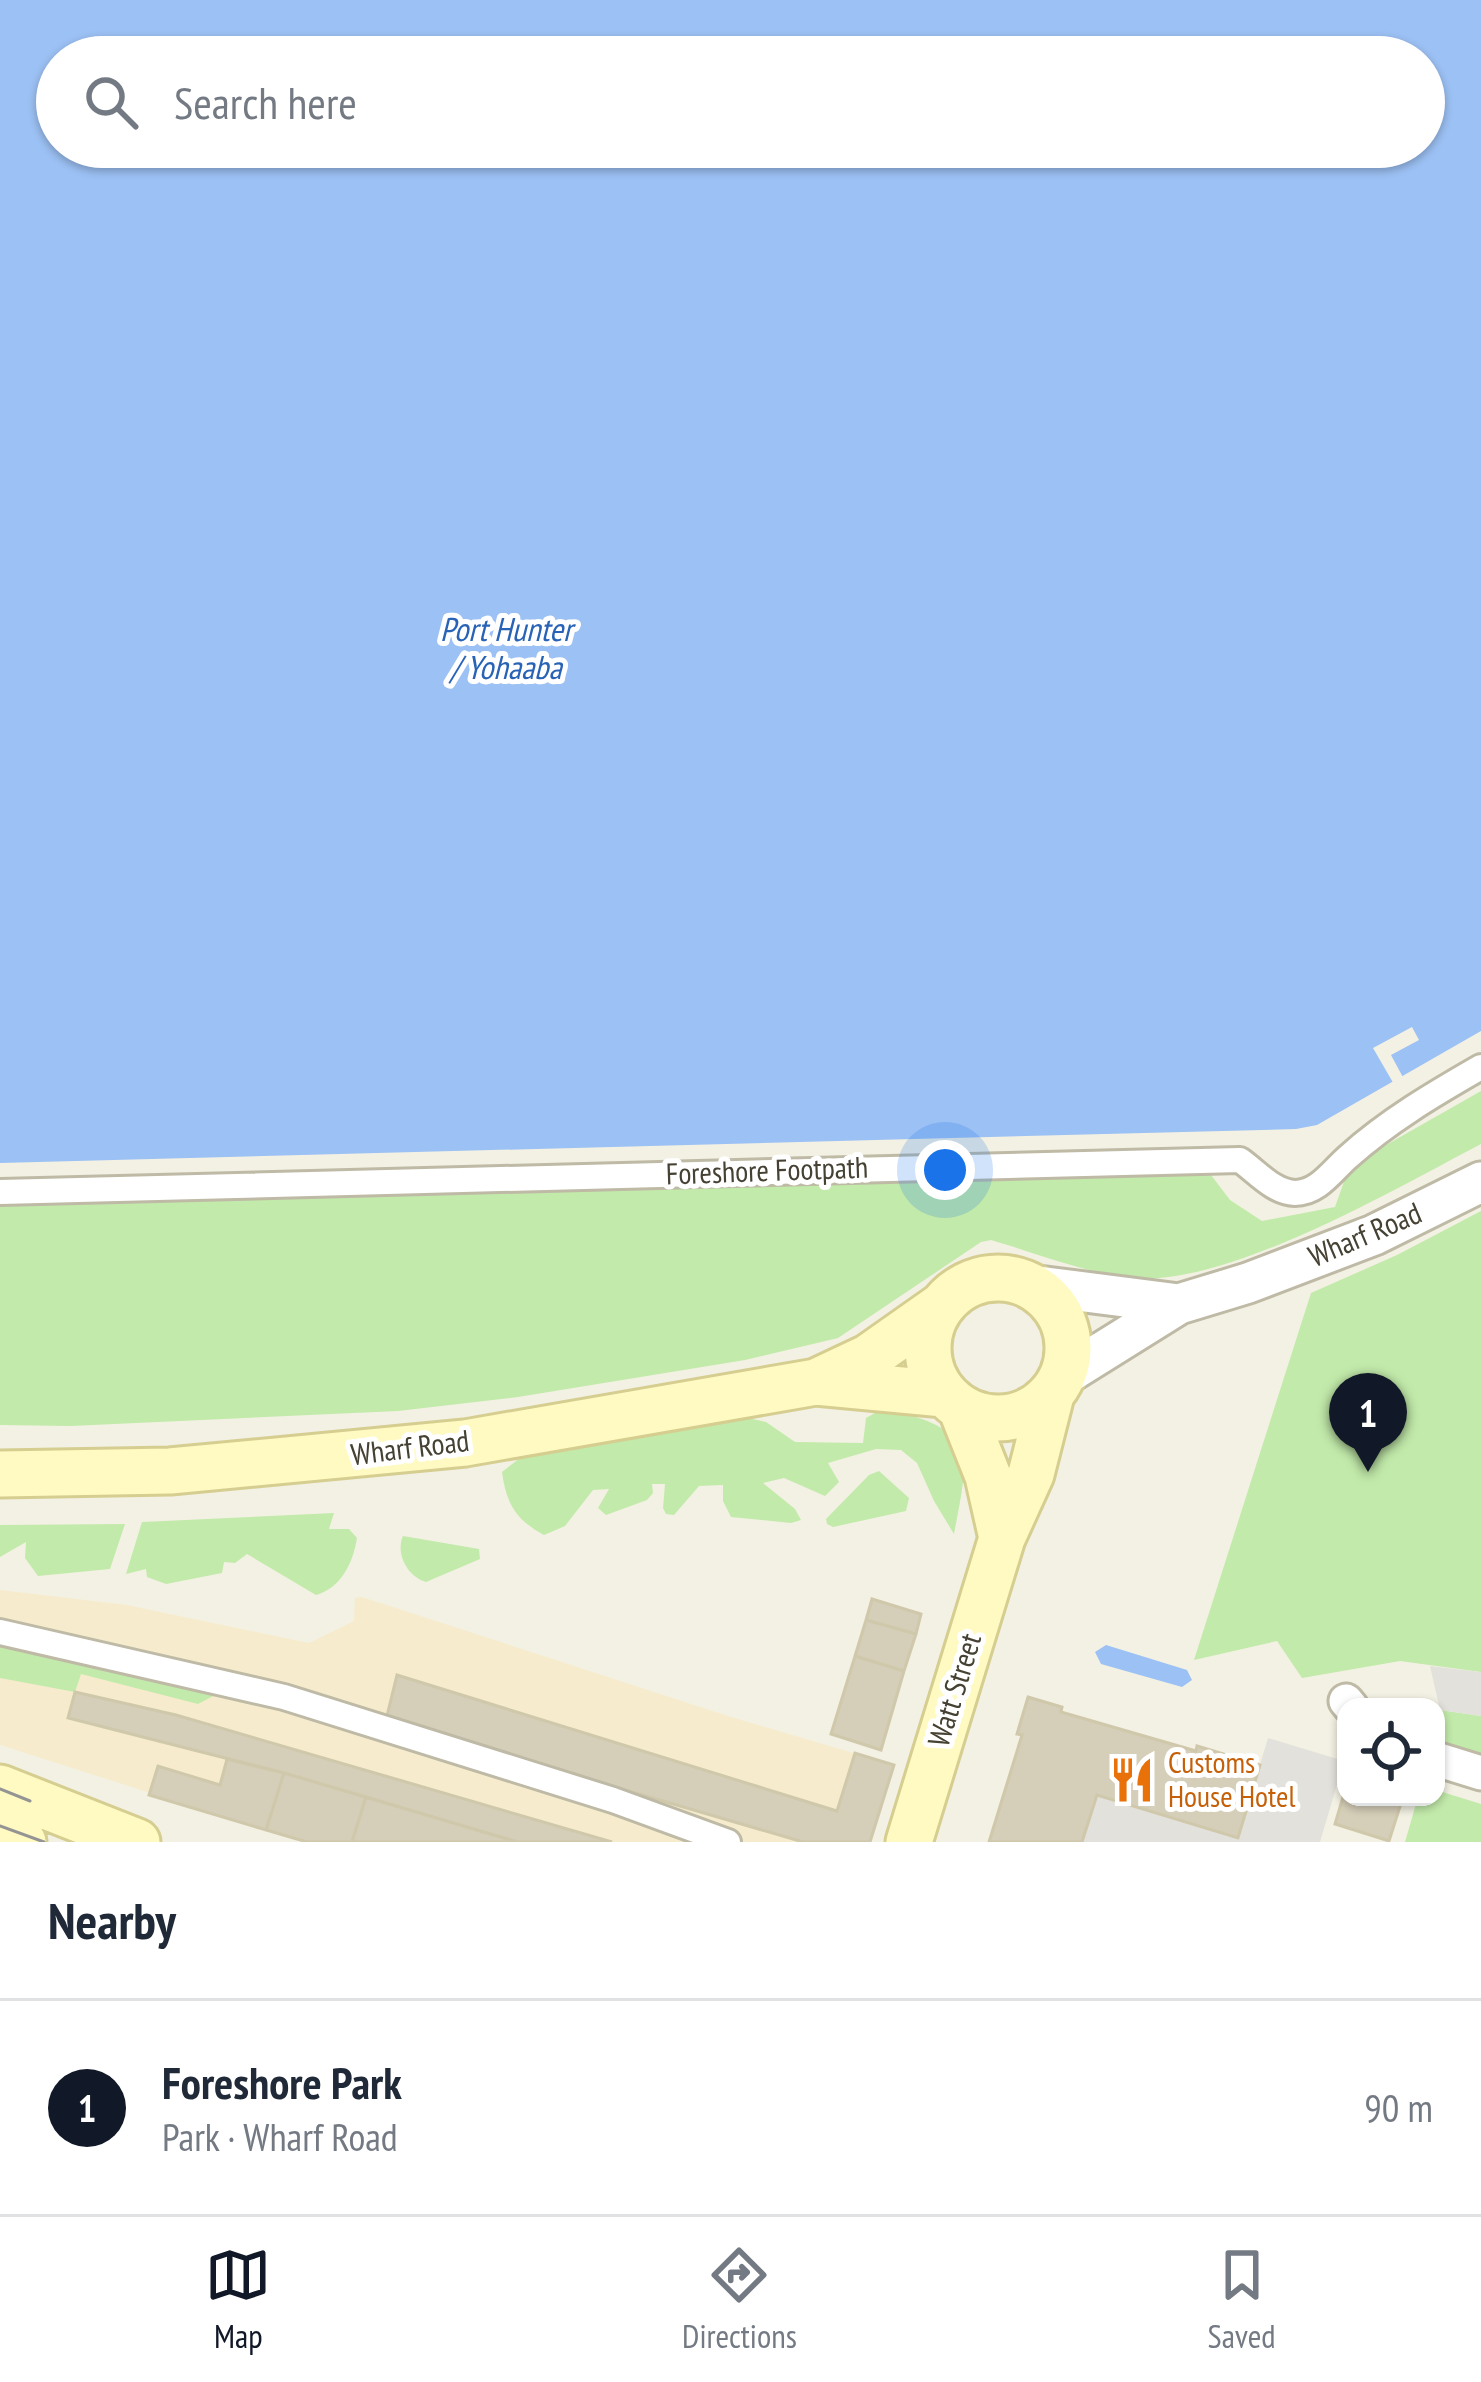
<!DOCTYPE html>
<html lang="en">
<head>
<meta charset="utf-8">
<style>
  :root { --surface:#fff; --page:#f6f6f7; --text:#1f2937; --muted:#747a83; --line:#e0e1e3; --accent:#111827 }
  body { margin:0; font-family:"PT Sans Narrow",sans-serif; background:var(--page); color:var(--text) }
  .controls { position:absolute; right:36px; bottom:36px; display:grid; overflow:hidden; border-radius:24px; box-shadow:0 3px 9px #0004 }
  .controls button { width:108px; height:108px; display:grid; place-items:center; padding:0; border:0; border-bottom:3px solid var(--line); background:var(--surface); color:var(--text); font:60px sans-serif }
  .you { position:absolute; left:945px; top:1170px; width:42px; height:42px; margin:-30px; border:9px solid #fff; border-radius:50%; background:#1a73e8; box-shadow:0 0 0 18px #1a73e833 }
  .badge { display:grid; place-items:center; width:78px; height:78px; border-radius:50%; background:var(--accent); color:#fff; font-size:39px; font-weight:700 }
  .pin { position:absolute; translate:-50% -99px; filter:drop-shadow(0 3px 6px #0008) }
  .pin::after { content:''; position:absolute; top:63px; width:42px; height:36px; background:inherit; clip-path:polygon(0 0,100% 0,50% 100%) }
  .list { margin:0; padding:0; list-style:none }
  h2 { display:flex; justify-content:space-between; align-items:center; height:156px; margin:0; padding:0 48px; font-size:51px }
  h2 small { font-size:39px; font-weight:400; color:var(--muted) }
  .list li { display:grid; grid-template-columns:78px 1fr auto; gap:36px; align-items:center; box-sizing:border-box; height:216px; padding:0 48px; border-top:3px solid var(--line) }
  .list b { display:block; font-size:45px; white-space:nowrap }
  .list p { margin:0; font-size:39px; white-space:nowrap; color:var(--muted) }
  .list em { font-size:39px; font-style:normal; color:var(--muted) }
  .icon { flex:none; width:66px; height:66px; fill:none; stroke:currentColor; stroke-width:2; stroke-linecap:round; stroke-linejoin:round }
  .map { position:relative; flex:none; width:1481px; height:1842px; overflow:hidden }
  .search { position:absolute; background:var(--surface); box-shadow:0 3px 9px #0004; left:36px; right:36px; top:36px; height:132px; display:flex; align-items:center; gap:30px; box-sizing:border-box; padding:0 42px; border-radius:66px; color:var(--muted); font-size:45px }
  .sheet { height:372px; background:var(--surface) }
  nav { display:flex; justify-content:space-around; align-items:center; box-sizing:border-box; height:168px; border-top:3px solid var(--line); background:var(--surface); font-size:33px; color:var(--muted) }
  nav a { display:grid; justify-items:center; gap:6px }
  nav .on { color:var(--accent) }
  .map>svg:first-child { display:block }
  .commercial { fill:#f6eccd }
  .green { fill:#c2eaaa }
  .parking { fill:#e3e1dc }
  .water { fill:#9cc1f4; fill-rule:evenodd }
  .pier { fill:#f3f1e3 }
  .building { fill:#d5ceb8; stroke:#d0c8ab; stroke-width:3 }
  .lines { fill:none; stroke-linecap:round; stroke-linejoin:round }
  .pedestrian-casing { stroke:#bebaa6; stroke-width:30 }
  .minor-casing { stroke:#bebaa6; stroke-width:39 }
  .tertiary-casing { stroke:#bebaa6; stroke-width:45 }
  .secondary-casing { stroke:#d5ce90; stroke-width:51 }
  .pedestrian { stroke:#fff; stroke-width:24 }
  .minor { stroke:#fff; stroke-width:33 }
  .tertiary { stroke:#fff; stroke-width:39 }
  .secondary { stroke:#fffac1; stroke-width:45 }
  .tram { stroke:#949494; stroke-width:3 }
  .labels { text-anchor:middle; stroke-width:10; stroke-linejoin:round; paint-order:stroke }
  .street-label { font-size:30px; fill:#454133; stroke:#fff }
  .food-label { font-size:30px; fill:#c56008; stroke:#fff; text-anchor:start }
  .water-label { font-size:33px; font-style:italic; fill:#2863b6; stroke:#fff }
</style>
</head>
<body>
<div class="map">
<svg width="1481" height="1842" viewBox="0 0 1481 1842">
  <rect width="100%" height="100%" fill="#f3f1e3"/>
  <!-- commercial -->
  <path class="commercial" d="M 0,1590 L 127,1605 L 309,1643 L 354,1621 L 355,1598 L 362,1597 L 728,1716 L 894,1765 L 870,1842 L 304,1842 L 0,1745 Z"/>
  <!-- green -->
  <path class="green" d="M 1481,1091 L 1481,1144 C 1397,1188 1227,1287 1133,1278 C 1092,1275 1033,1252 991,1240 L 981,1242 L 838,1338 L 745,1360 L 518,1397 L 398,1411 L 71,1426 L 0,1425 L 0,1201 L 1208,1171 L 1230,1200 L 1262,1221 L 1335,1207 L 1346,1176 L 1372,1153 Z
    M 1481,1211 L 1481,1672 L 1400,1661 L 1302,1678 L 1277,1641 L 1194,1660 L 1311,1293 L 1397,1255 Z
    M 884,1408 C 978,1431 970,1449 954,1534 L 934,1501 L 917,1463 L 901,1450 L 876,1449 L 828,1463 L 839,1482 L 825,1496 L 784,1478 L 763,1483 L 795,1509 L 801,1520 L 791,1523 L 731,1517 L 723,1501 L 723,1485 L 699,1486 L 674,1515 L 666,1514 L 663,1508 L 665,1484 L 652,1484 L 653,1493 L 647,1500 L 606,1515 L 598,1508 L 609,1489 L 593,1490 L 565,1526 L 544,1535 C 516,1520 506,1503 502,1472 L 529,1451 L 743,1417 L 766,1422 L 795,1442 L 863,1443 L 866,1418 Z
    M 879,1471 L 909,1498 L 906,1511 L 833,1527 L 827,1524 L 826,1519 L 869,1475 Z
    M 334,1513 L 329,1529 L 349,1529 L 357,1538 C 353,1563 341,1588 316,1595 L 247,1554 L 235,1563 L 224,1562 L 222,1573 L 166,1584 L 147,1577 L 146,1569 L 126,1574 L 142,1522 Z
    M 125,1524 L 110,1569 L 38,1576 L 25,1558 L 26,1542 L 0,1557 L 0,1525 Z
    M 403,1536 L 479,1549 L 480,1559 L 426,1582 C 408,1577 395,1554 403,1536 Z
    M 0,1638 L 223,1691 L 198,1704 L 81,1674 L 75,1692 L 0,1678 Z
    M 1440,1710 L 1481,1716 L 1481,1764 L 1436,1752 Z
    M 1436,1790 L 1481,1804 L 1481,1842 L 1405,1842 L 1418,1797 L 1436,1797 Z"/>
  <!-- parking -->
  <path class="parking" d="M 1430,1666 L 1481,1672 L 1481,1716 L 1440,1710 Z
    M 1268,1738 L 1344,1761 L 1320,1842 L 1082,1842 L 1097,1795 L 1238,1837 Z"/>
  <!-- water -->
  <path class="water" d="M 0,0 L 1481,0 L 1481,1031 L 1317,1125 L 1296,1129 L 0,1163 ZM 57,57 L 1424,57 L 1424,147 L 57,147 Z
    M 1106,1645 L 1187,1670 L 1192,1680 L 1182,1687 L 1101,1664 L 1095,1652 Z"/>
  <!-- pier -->
  <path class="pier" d="M 1412,1027 L 1419,1040 L 1391,1055 L 1405,1081 L 1395,1086 L 1373,1048 Z"/>
  <!-- building -->
  <path class="building" d="M 872,1599 L 921,1614 L 916,1634 L 866,1620 Z
    M 866,1620 L 916,1634 L 904,1671 L 855,1656 Z
    M 855,1656 L 904,1671 L 881,1750 L 831,1734 Z
    M 397,1675 L 837,1811 L 855,1753 L 894,1765 L 870,1842 L 803,1842 L 386,1720 Z
    M 75,1692 L 176,1715 L 612,1842 L 518,1842 L 284,1773 L 68,1718 Z
    M 1028,1697 L 1062,1707 L 1061,1712 L 1196,1751 L 1197,1746 L 1260,1765 L 1238,1838 L 1097,1795 L 1082,1842 L 989,1842 L 1022,1735 L 1017,1734 Z
    M 227,1759 L 284,1773 L 266,1830 L 149,1795 L 158,1766 L 220,1785 Z
    M 284,1773 L 366,1797 L 352,1842 L 307,1842 L 266,1830 Z
    M 1346,1787 L 1346,1797 L 1403,1797 L 1389,1841 L 1335,1824 Z
    M 366,1797 L 517,1842 L 352,1842 Z"/>
  <g class="lines">
    <!-- pedestrian casing -->
    <g class="pedestrian-casing">
      <path id="pedestrian" d="M 0,1192 L 1240,1160 C 1257,1172 1273,1192 1295,1193 C 1318,1193 1332,1171 1348,1157 C 1388,1121 1434,1094 1481,1067
        M 0,1632 L 284,1697 L 613,1800 L 728,1842"/>
    </g>
    <!-- minor casing -->
    <g class="minor-casing">
      <path id="minor" d="M 1346,1701 L 1351,1707
        M 1436,1759 L 1481,1773"/>
    </g>
    <!-- tertiary casing -->
    <g class="tertiary-casing">
      <path id="tertiary" d="M 1030,1285 L 1179,1304
        M 1062,1377 L 1179,1304 L 1248,1283 L 1374,1235 L 1481,1182"/>
    </g>
    <!-- secondary casing -->
    <g class="secondary-casing">
      <path id="secondary" d="M928 1348a70 70 0 1 1 140 0a70 70 0 1 1-140 0Z
        M 818,1381 L 869,1357 L 940,1307
        M 961,1408 L 988,1476 L 1002,1538
        M 0,1474 L 170,1471 L 465,1443 L 816,1382 L 944,1394
        M 0,1788 L 137,1842
        M 0,1835 L 23,1842
        M 909,1842 L 1002,1538 L 1031,1474 L 1051,1395"/>
    </g>
    <!-- pedestrian -->
    <use href="#pedestrian" class="pedestrian"/>
    <!-- minor -->
    <use href="#minor" class="minor"/>
    <!-- tertiary -->
    <use href="#tertiary" class="tertiary"/>
    <!-- secondary -->
    <use href="#secondary" class="secondary"/>
    <!-- tram -->
    <path class="tram" d="M 0,1789 L 30,1801
      M 0,1826 L 44,1842"/>
  </g>
  <!-- icons -->
  <defs>
    <g id="restaurant-bare" transform="scale(3.6)"><path d="M-5-6h1v4h1v-4h1v4h1v-4h1v5L-1.5 .5V6h-2V.5L-5-1ZM5-6V6H3V1.5H1.5Q1.5-4 5-6Z" fill="#e8710a" stroke="#fff" stroke-width="2.5" paint-order="stroke"/></g>
  </defs>
  <g fill-rule="evenodd">
    <use href="#restaurant-bare" x="1132" y="1780"/>
  </g>
  <g class="labels">
    <!-- street labels -->
    <g class="street-label">
      <text transform="translate(767 1171) rotate(-2)" y="10">Foreshore Footpath</text>
      <text transform="translate(1365 1235) rotate(-23)" y="10">Wharf Road</text>
      <text transform="translate(410 1448) rotate(-7)" y="10">Wharf Road</text>
      <text transform="translate(955 1690) rotate(-73)" y="10">Watt Street</text>
    </g>
    <!-- food labels -->
    <g class="food-label">
      <text x="1168" y="1773">Customs<tspan x="1168" dy="34">House Hotel</tspan></text>
    </g>
    <!-- water labels -->
    <g class="water-label">
      <text x="506" y="641">Port Hunter<tspan x="506" dy="38">/ Yohaaba</tspan></text>
    </g>
  </g>
</svg>
<div class="controls">
<button><svg class="icon" aria-label="locate" viewBox="0 0 24 24"><circle cx="12" cy="12" r="6"/><path d="M12 2v4M12 18v4M2 12h4M18 12h4"/></svg></button>
</div>
<div class="you"></div>
<div class="pin badge" style="left:1368px;top:1472px">1</div>
<div class="search"><svg class="icon" aria-label="search" viewBox="0 0 24 24"><circle cx="10" cy="10" r="6"/><path d="M15 15l6 6"/></svg>Search here</div>
</div>
<section class="sheet">
<h2>Nearby<small></small></h2>
<ul class="list">
<li><span class="badge">1</span><div><b>Foreshore Park</b><p>Park · Wharf Road</p></div><em>90 m</em></li>
</ul>
</section>
<nav>
<a class="on"><svg class="icon" aria-label="map" viewBox="0 0 24 24"><path d="M3 6l6-2 6 2 6-2v14l-6 2-6-2-6 2zM9 4v14M15 6v14"/></svg>Map</a>
<a><svg class="icon" aria-label="directions" viewBox="0 0 24 24"><path d="M12 3l9 9-9 9-9-9zM9 14v-3h6M13 9l2 2-2 2"/></svg>Directions</a>
<a><svg class="icon" aria-label="saved" viewBox="0 0 24 24"><path d="M7 4h10v16l-5-4-5 4z"/></svg>Saved</a>
</nav>
</body>
</html>
